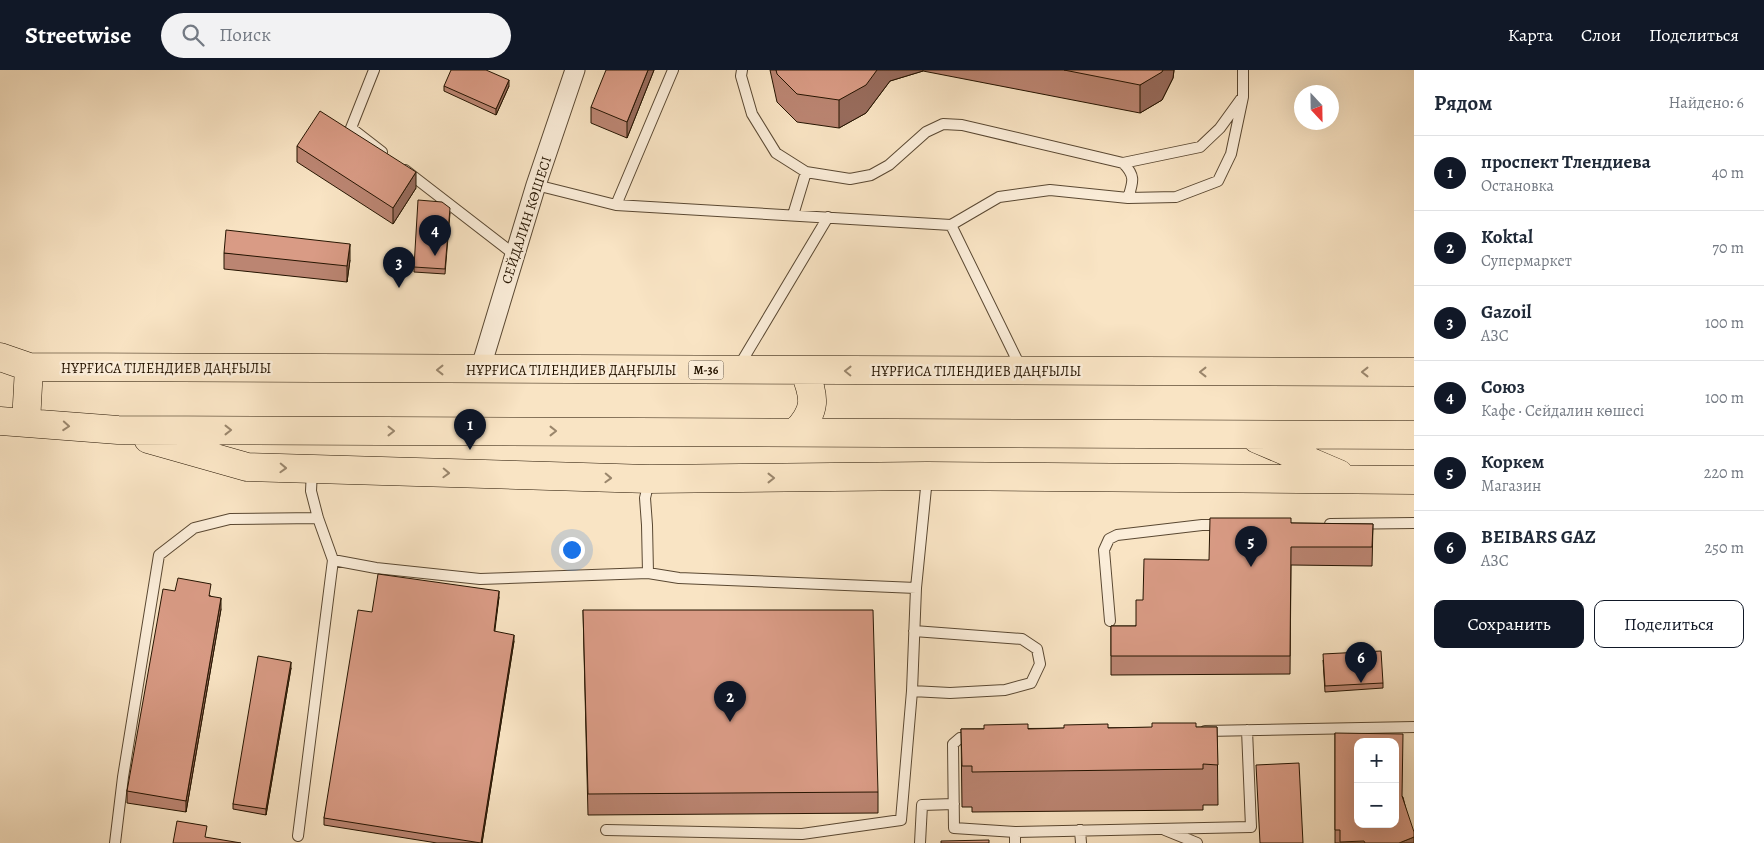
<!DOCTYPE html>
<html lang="ru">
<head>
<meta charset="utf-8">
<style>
  :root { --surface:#fff; --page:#f2f2f3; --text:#1f2937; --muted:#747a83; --line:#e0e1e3; --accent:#111827 }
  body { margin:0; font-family:Alegreya,serif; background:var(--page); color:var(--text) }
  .controls { position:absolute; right:15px; bottom:15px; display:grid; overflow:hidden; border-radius:10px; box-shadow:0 5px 20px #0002 }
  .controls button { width:45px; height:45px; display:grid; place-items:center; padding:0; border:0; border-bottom:1px solid var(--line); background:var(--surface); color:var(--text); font:25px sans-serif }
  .compass { position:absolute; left:1294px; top:15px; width:45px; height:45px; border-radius:50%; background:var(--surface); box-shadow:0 5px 20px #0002; rotate:158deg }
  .you { position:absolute; left:571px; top:479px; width:18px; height:18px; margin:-12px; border:4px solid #fff; border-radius:50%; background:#1a73e8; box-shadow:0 0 0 8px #1a73e833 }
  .badge { display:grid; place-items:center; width:32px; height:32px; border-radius:50%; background:var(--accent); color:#fff; font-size:16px; font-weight:700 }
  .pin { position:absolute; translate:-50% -41px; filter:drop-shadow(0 1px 2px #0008) }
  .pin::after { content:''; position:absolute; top:26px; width:18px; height:15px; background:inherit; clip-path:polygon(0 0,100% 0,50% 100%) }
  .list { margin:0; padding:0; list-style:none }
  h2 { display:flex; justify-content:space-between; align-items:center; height:65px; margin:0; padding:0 20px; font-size:21px }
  h2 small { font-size:16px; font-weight:400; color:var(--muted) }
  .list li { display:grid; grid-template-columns:32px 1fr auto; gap:15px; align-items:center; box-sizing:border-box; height:75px; padding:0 20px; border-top:1px solid var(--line) }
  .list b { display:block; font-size:19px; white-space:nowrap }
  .list p { margin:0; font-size:16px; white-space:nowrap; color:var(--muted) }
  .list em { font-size:16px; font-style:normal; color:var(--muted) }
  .actions { display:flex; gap:10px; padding:15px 20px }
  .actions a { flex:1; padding:11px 0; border:1px solid var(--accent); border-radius:10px; text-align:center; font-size:18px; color:var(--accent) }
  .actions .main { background:var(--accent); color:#fff }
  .icon { flex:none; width:28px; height:28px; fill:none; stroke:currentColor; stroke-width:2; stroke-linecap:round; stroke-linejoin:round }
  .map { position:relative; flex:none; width:1414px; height:773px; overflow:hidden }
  header { display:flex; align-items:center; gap:30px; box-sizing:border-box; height:70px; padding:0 25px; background:var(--accent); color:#fff }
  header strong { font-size:24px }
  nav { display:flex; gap:28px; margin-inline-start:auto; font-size:18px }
  .search { width:350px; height:45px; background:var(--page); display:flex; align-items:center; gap:12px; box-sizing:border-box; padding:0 18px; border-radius:28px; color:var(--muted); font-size:19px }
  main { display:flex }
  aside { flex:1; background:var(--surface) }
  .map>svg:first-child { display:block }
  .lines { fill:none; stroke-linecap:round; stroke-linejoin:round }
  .lane-casing { stroke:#5a4832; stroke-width:12 }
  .street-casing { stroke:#5a4832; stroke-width:21 }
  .primary-casing { stroke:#251401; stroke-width:29 }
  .lane { stroke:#fbedd9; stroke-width:10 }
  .street { stroke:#fbedd9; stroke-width:19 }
  .primary { stroke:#f9e4c4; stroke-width:28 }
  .wall { fill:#bb8572; stroke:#251401 }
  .shaded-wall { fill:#986c5d; stroke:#251401 }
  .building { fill:#d99b85; stroke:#251401; fill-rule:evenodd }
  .oneway { stroke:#9a866c }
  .labels { text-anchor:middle; stroke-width:5; stroke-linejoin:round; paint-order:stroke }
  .shield { fill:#fbedd9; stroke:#655542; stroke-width:1 }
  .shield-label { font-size:12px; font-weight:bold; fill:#251401 }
  .street-label { font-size:14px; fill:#251401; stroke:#fbedd9 }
</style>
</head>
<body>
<header>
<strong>Streetwise</strong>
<div class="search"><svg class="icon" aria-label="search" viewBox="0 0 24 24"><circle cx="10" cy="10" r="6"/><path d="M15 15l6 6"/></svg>Поиск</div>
<nav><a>Карта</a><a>Слои</a><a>Поделиться</a></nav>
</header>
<main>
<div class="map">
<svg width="1414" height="773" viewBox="0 0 1414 773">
  <rect width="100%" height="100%" fill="#f9e4c4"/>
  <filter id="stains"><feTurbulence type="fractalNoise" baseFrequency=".004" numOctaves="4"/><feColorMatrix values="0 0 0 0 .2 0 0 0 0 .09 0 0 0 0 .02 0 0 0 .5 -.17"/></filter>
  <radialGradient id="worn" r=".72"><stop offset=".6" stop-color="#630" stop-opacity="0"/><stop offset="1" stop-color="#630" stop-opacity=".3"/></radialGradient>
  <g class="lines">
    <!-- lane casing -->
    <g class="lane-casing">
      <path id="lane" d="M 374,0 L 351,58 L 382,82
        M 742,0 L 741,6 L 752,44 L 776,83 L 806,102 L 850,109 L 871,105 L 889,95 L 926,62 L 943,54 L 962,55 L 1123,93 C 1136,106 1133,112 1128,128 L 1050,120 L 999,127 L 951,155
        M 1123,93 L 1200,77 L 1220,58 L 1241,29
        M 405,100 L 515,185
        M 536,115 L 616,135 L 951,155 L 1021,298
        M 1128,128 L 1176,127 L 1218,111 L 1231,84 L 1243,27 L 1243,0
        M 616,135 L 673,0
        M 793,145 L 806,102
        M 739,296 L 828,147
        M 649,411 L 645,428 L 647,455 L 648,503 L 679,508 L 916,518
        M 1330,454 L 1414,453
        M 333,490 L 376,498 L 480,509 L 648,503
        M 1110,551 L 1104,480 L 1109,469 L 1117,465 L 1202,455 L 1223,455
        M 912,621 L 950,623 L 1005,620 L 1031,613 L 1040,594 L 1037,579 L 1022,569 L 914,561
        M 1205,661 L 1414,657
        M 973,668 L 960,668 L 953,674 L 954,758 L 1015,762
        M 606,760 L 802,764 L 901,750 L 912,621 L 916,518 L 927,408
        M 1080,760 L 1081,773
        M 1165,760 L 1197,773
        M 298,766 L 333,490 L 318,448 L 311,421 L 312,400
        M 115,773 L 123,707 L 159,485 L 194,458 L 230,449 L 318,448
        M 920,773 L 922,735 L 954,734
        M 1015,773 L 1015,762 L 1251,757 L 1247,660"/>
    </g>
    <!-- street casing -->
    <g class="street-casing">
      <path id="street" d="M 480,300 L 536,115 L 575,0"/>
    </g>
    <!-- primary casing -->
    <g class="primary-casing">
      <path id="primary" d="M 0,287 L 29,297 L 1414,302
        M 0,351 L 118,360 L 1414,365
        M 26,353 L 29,297
        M 796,362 C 817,340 815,328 804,300
        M 148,369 L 247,397 L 649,409 L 927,406 L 1414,410
        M 1257,369 L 1339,404"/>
    </g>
    <!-- lane -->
    <use href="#lane" class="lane"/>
    <!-- street -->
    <use href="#street" class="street"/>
    <!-- primary -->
    <use href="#primary" class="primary"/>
  </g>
  <!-- wall -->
  <path class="wall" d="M 654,0 L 627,68 L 591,53 L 591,37 Z
    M 770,0 L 1174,0 L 1173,8 L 1162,30 L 1140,43 L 923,1 L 890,11 L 866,43 L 839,58 L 797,52 L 777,32 Z
    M 444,16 L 509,16 L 496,45 L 444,21 Z
    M 297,76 L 416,118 L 393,154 L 297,92 Z
    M 450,143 L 445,204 L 414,202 L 414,197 Z
    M 224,183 L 350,190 L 347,212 L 224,199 Z
    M 1291,453 L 1373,454 L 1372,496 L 1291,495 L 1290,604 L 1111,605 L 1111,556 L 1136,556 L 1143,530 L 1209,490 Z
    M 175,521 L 211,526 L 221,539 L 186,742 L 127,733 L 127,721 Z
    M 499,527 L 494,562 L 514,571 L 482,773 L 437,773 L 324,755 L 324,748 L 372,542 Z
    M 583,540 L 878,722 L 878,743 L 588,745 Z
    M 1323,590 L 1383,613 L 1383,618 L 1325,622 Z
    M 291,598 L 266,745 L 233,739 L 233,734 Z
    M 1217,657 L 1218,735 L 1203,735 L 1203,740 L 972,742 L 972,737 L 962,737 L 961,659 Z
    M 1335,663 L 1403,727 L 1414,773 L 1335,773 Z"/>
  <!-- shaded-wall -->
  <path class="shaded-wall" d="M 648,0 L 654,0 L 627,68 L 627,52 Z
    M 877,0 L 923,0 L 923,1 L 890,11 L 866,43 L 839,58 L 839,30 Z
    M 1163,0 L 1174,0 L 1173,8 L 1162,30 L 1140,43 L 1140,15 Z
    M 509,10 L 509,16 L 496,45 L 496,39 Z
    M 416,102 L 416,118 L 393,154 L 393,138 Z
    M 350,174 L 350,190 L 347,212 L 347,196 Z
    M 499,521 L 499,527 L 494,568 L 494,561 Z
    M 221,528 L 221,539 L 186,742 L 186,731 Z
    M 514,565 L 514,571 L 482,773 L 481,773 Z
    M 291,592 L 291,598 L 266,745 L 266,739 Z
    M 1414,767 L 1414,773 L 1399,773 Z"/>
  <!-- building -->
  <path class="building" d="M 451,0 L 486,0 L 509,10 L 496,39 L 444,16 Z
    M 606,0 L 648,0 L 627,52 L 591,37 Z
    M 776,0 L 877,0 L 866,15 L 839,30 L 797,24 L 777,4 Z
    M 1064,0 L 1163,0 L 1162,2 L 1140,15 Z
    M 320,41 L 416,102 L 393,138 L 297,76 Z
    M 418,130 L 442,132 L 450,138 L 445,199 L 414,197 Z
    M 226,160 L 350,174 L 347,196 L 224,183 Z
    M 1210,448 L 1291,448 L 1291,453 L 1373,454 L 1372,477 L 1291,477 L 1290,586 L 1111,586 L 1111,556 L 1136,556 L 1136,530 L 1143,530 L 1144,489 L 1209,490 Z
    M 378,504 L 499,521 L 494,561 L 514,565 L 481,773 L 324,748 L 358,540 L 372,542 Z
    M 178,508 L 211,514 L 209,526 L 221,528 L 186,731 L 127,721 L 163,519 L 175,521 Z
    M 583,540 L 873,540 L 878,722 L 588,724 Z
    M 1381,581 L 1383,613 L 1325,616 L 1323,584 Z
    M 258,586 L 291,592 L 266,739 L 233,734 Z
    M 1152,653 L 1196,653 L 1196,657 L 1217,657 L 1218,695 L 1203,694 L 1203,699 L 972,702 L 972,696 L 962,696 L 961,659 L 984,659 L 984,655 L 1028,654 L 1028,659 L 1064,658 L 1064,655 L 1108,654 L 1108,658 L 1152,657 Z
    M 1335,663 L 1403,664 L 1402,726 L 1414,762 L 1414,767 L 1399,773 L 1365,773 L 1364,771 L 1340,772 L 1340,760 L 1335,760 ZM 1358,672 L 1395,672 L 1395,754 L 1358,754 Z
    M 1299,693 L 1303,773 L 1260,773 L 1256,695 Z
    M 177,751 L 207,756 L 205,767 L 241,773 L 173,773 Z
    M 989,770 L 989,773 L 941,773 L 941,771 Z"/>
  <!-- one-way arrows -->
  <defs><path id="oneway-chevron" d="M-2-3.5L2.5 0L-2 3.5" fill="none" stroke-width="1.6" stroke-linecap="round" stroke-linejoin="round" transform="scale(1.25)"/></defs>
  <g class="oneway">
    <use href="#oneway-chevron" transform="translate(440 300) rotate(-180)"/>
    <use href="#oneway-chevron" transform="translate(848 301) rotate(-179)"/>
    <use href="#oneway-chevron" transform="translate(1203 302) rotate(-180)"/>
    <use href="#oneway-chevron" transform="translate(1365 302) rotate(-180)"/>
    <use href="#oneway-chevron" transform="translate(66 356) rotate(4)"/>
    <use href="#oneway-chevron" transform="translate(228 360)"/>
    <use href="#oneway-chevron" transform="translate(391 361)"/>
    <use href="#oneway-chevron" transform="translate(553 361)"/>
    <use href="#oneway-chevron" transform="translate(283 398) rotate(2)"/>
    <use href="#oneway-chevron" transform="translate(446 403) rotate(2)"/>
    <use href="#oneway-chevron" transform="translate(608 408) rotate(2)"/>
    <use href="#oneway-chevron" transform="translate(771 408)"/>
  </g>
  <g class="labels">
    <!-- shield labels -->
    <rect class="shield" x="688.5" y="290.5" width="35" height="19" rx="4"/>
    <g class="shield-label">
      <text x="706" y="304">M-36</text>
    </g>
    <!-- street labels -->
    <g class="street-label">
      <text transform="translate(526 150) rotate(-72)" y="5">СЕЙДАЛИН КӨШЕСІ</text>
      <text x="166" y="303">НҰРҒИСА ТІЛЕНДИЕВ ДАҢҒЫЛЫ</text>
      <text x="571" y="305">НҰРҒИСА ТІЛЕНДИЕВ ДАҢҒЫЛЫ</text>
      <text x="976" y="306">НҰРҒИСА ТІЛЕНДИЕВ ДАҢҒЫЛЫ</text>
    </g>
  </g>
  <rect width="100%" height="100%" filter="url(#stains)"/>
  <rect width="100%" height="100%" fill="url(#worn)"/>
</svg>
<div class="controls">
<button>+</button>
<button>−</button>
</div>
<svg class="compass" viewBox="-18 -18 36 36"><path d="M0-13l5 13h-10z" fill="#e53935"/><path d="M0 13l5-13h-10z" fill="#747a83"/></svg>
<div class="you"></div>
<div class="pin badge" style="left:470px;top:380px">1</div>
<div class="pin badge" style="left:730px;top:652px">2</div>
<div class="pin badge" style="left:399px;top:218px">3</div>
<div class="pin badge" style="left:435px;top:186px">4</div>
<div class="pin badge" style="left:1251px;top:497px">5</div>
<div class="pin badge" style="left:1361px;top:613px">6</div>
</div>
<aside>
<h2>Рядом<small>Найдено: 6</small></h2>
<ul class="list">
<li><span class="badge">1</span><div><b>проспект Тлендиева</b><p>Остановка</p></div><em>40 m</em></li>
<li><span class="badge">2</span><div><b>Koktal</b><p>Супермаркет</p></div><em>70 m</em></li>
<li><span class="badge">3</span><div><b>Gazoil</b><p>АЗС</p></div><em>100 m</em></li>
<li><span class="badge">4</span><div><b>Союз</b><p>Кафе · Сейдалин көшесі</p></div><em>100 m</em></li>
<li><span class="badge">5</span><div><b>Коркем</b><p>Магазин</p></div><em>220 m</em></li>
<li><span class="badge">6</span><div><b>BEIBARS GAZ</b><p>АЗС</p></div><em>250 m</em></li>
</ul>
<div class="actions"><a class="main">Сохранить</a><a>Поделиться</a></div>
</aside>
</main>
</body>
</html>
